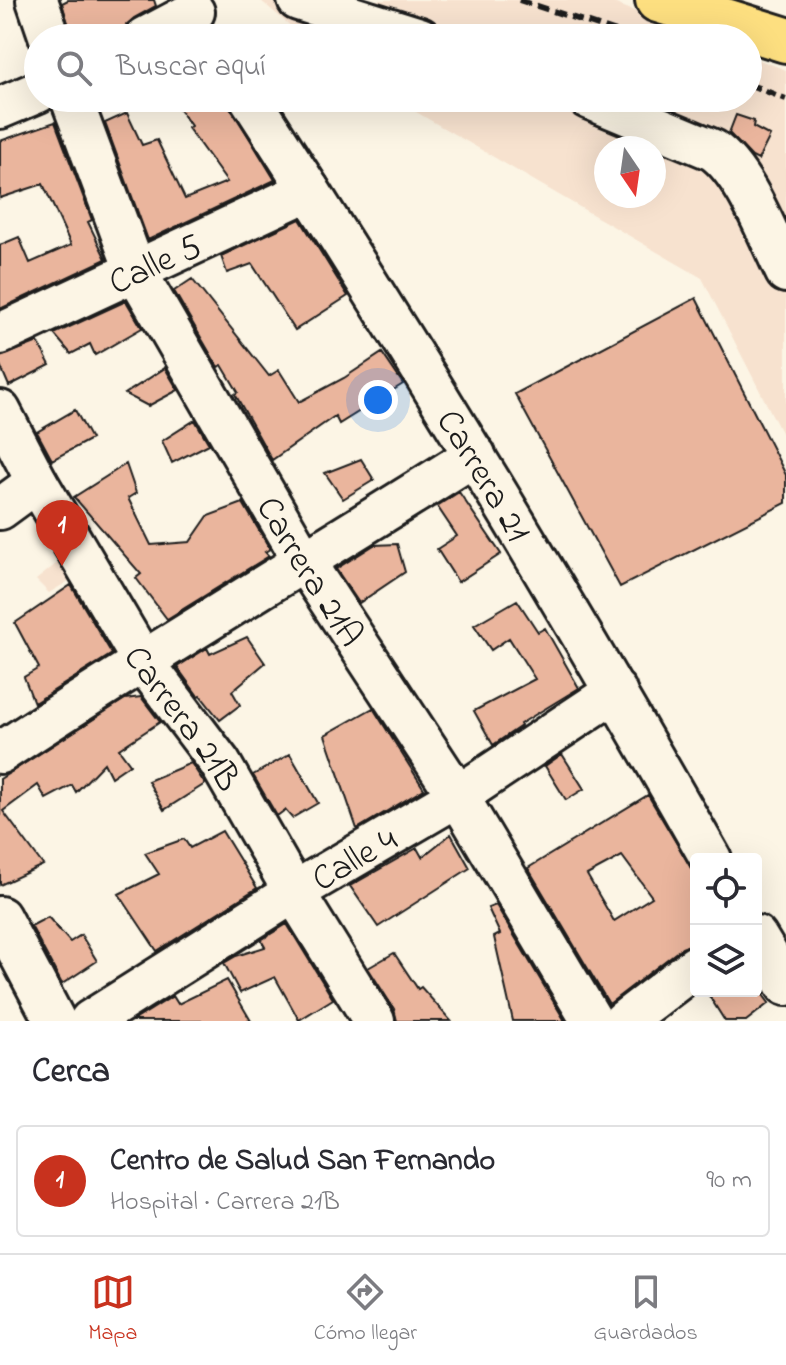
<!DOCTYPE html>
<html lang="es">
<head>
<meta charset="utf-8">
<style>
  :root { --surface:#fff; --page:#f2f2f3; --text:#2b2b33; --muted:#7c7c81; --line:#e1e1e2; --accent:#c8321e }
  body { margin:0; font-family:"Indie Flower",sans-serif; background:var(--page); color:var(--text) }
  .controls { position:absolute; right:24px; bottom:24px; display:grid; overflow:hidden; border-radius:8px; box-shadow:0 8px 32px #0002 }
  .controls button { width:72px; height:72px; display:grid; place-items:center; padding:0; border:0; border-bottom:2px solid var(--line); background:var(--surface); color:var(--text); font:40px sans-serif }
  .compass { position:absolute; left:594px; top:136px; width:72px; height:72px; border-radius:50%; background:var(--surface); box-shadow:0 8px 32px #0002; rotate:167deg }
  .you { position:absolute; left:378px; top:400px; width:28px; height:28px; margin:-20px; border:6px solid #fff; border-radius:50%; background:#1a73e8; box-shadow:0 0 0 12px #1a73e833 }
  .badge { display:grid; place-items:center; width:52px; height:52px; border-radius:50%; background:var(--accent); color:#fff; font-size:26px; font-weight:700 }
  .pin { position:absolute; translate:-50% -66px; filter:drop-shadow(0 2px 4px #0008) }
  .pin::after { content:''; position:absolute; top:42px; width:28px; height:24px; background:inherit; clip-path:polygon(0 0,100% 0,50% 100%) }
  .list { margin:0; padding:0; list-style:none }
  h2 { display:flex; justify-content:space-between; align-items:center; height:104px; margin:0; padding:0 32px; font-size:34px }
  h2 small { font-size:26px; font-weight:400; color:var(--muted) }
  .list li { display:grid; grid-template-columns:52px 1fr auto; gap:24px; align-items:center; box-sizing:border-box; height:112px; margin:0 16px 16px; padding:0 16px; border:2px solid var(--line); border-radius:8px }
  .list b { display:block; font-size:30px; white-space:nowrap }
  .list p { margin:0; font-size:26px; white-space:nowrap; color:var(--muted) }
  .list em { font-size:26px; font-style:normal; color:var(--muted) }
  .icon { flex:none; width:44px; height:44px; fill:none; stroke:currentColor; stroke-width:2; stroke-linecap:round; stroke-linejoin:round }
  .map { position:relative; flex:none; width:786px; height:1021px; overflow:hidden }
  .search { position:absolute; background:var(--surface); box-shadow:0 8px 32px #0002; left:24px; right:24px; top:24px; height:88px; display:flex; align-items:center; gap:20px; box-sizing:border-box; padding:0 28px; border-radius:44px; color:var(--muted); font-size:30px }
  .sheet { height:232px; background:var(--surface) }
  nav { display:flex; justify-content:space-around; align-items:center; box-sizing:border-box; height:112px; border-top:2px solid var(--line); background:var(--surface); font-size:22px; color:var(--muted) }
  nav a { display:grid; justify-items:center; gap:4px }
  nav .on { color:var(--accent) }
  .map>svg:first-child { display:block }
  .built { fill:#f7e2cf; fill-rule:evenodd }
  .building { fill:#eab59d; stroke:#1c1c1c; stroke-width:2; fill-rule:evenodd }
  .lines { fill:none; stroke-linecap:round; stroke-linejoin:round }
  .minor-casing { stroke:#1c1c1c; stroke-width:46 }
  .major-casing { stroke:#1c1c1c; stroke-width:50 }
  .minor { stroke:#fcf5e5; stroke-width:40 }
  .major { stroke:#fddf80; stroke-width:44 }
  .rail { stroke:#1c1c1c; stroke-width:6; stroke-dasharray:12 6; stroke-linecap:butt }
  .labels { text-anchor:middle; stroke-width:8; stroke-linejoin:round; paint-order:stroke }
  .street-label { font-size:36px; fill:#1c1c1c; stroke:#fcf5e5 }
</style>
</head>
<body>
<div class="map">
<svg width="786" height="1021" viewBox="0 0 786 1021">
  <rect width="100%" height="100%" fill="#fcf5e5"/>
  <filter id="ink" filterUnits="userSpaceOnUse"><feTurbulence type="fractalNoise" baseFrequency=".0125" numOctaves="2"/><feDisplacementMap in="SourceGraphic" scale="16" xChannelSelector="R" yChannelSelector="G"/><feConvolveMatrix kernelMatrix="1 2 1 2 8 2 1 2 1" color-interpolation-filters="sRGB"/></filter>
  <g filter="url(#ink)">
    <!-- built -->
    <path class="built" d="M 260,0 L 606,0 L 703,38 L 305,38 Z
      M 748,56 L 786,70 L 786,442 L 702,278 L 392,98 L 748,98 ZM 606,148 L 654,148 L 654,196 L 606,196 Z
      M 66,556 L 77,576 L 49,593 L 36,580 Z"/>
    <!-- building -->
    <path class="building" d="M 68,0 L 154,0 L 156,6 L 134,18 L 126,25 L 123,34 L 113,38 L 72,38 L 62,3 Z
      M 172,98 L 225,98 L 275,180 L 148,240 L 105,123 L 127,113 L 142,145 L 157,140 L 185,199 L 227,182 L 188,128 L 191,126 Z
      M 736,115 L 754,121 L 753,127 L 770,136 L 758,160 L 752,157 L 729,133 Z
      M 55,122 L 92,220 L 88,222 L 106,259 L 0,309 L 0,245 L 19,237 L 30,263 L 71,245 L 43,184 L 0,198 L 0,141 Z
      M 300,219 L 348,296 L 295,330 L 252,264 L 227,273 L 221,256 Z
      M 192,279 L 269,376 L 279,370 L 299,402 L 344,378 L 382,353 L 403,384 L 339,424 L 335,416 L 272,460 L 235,394 L 238,392 L 222,365 L 218,367 L 174,291 Z
      M 696,298 L 786,475 L 786,503 L 620,587 L 515,394 Z
      M 126,301 L 142,328 L 95,355 L 90,344 L 71,354 L 54,334 Z
      M 38,342 L 50,365 L 9,386 L 0,365 L 0,357 Z
      M 165,368 L 178,390 L 148,406 L 125,394 Z
      M 75,410 L 91,439 L 52,460 L 37,432 Z
      M 195,420 L 209,444 L 172,463 L 162,441 Z
      M 361,459 L 374,480 L 343,499 L 325,473 Z
      M 126,464 L 136,493 L 128,498 L 151,545 L 190,542 L 208,516 L 243,503 L 270,549 L 265,552 L 269,556 L 167,619 L 136,578 L 141,574 L 74,497 Z
      M 459,492 L 501,554 L 458,582 L 437,549 L 457,536 L 437,506 Z
      M 397,544 L 405,572 L 359,603 L 336,569 L 374,545 Z
      M 71,585 L 112,654 L 34,703 L 24,677 L 39,668 L 15,623 Z
      M 517,600 L 538,632 L 545,628 L 579,688 L 520,724 L 521,726 L 493,745 L 474,711 L 535,679 L 509,638 L 491,650 L 474,625 Z
      M 247,637 L 265,663 L 232,691 L 240,705 L 220,720 L 200,695 L 198,696 L 177,667 L 207,648 L 210,654 Z
      M 141,697 L 160,722 L 119,749 L 130,764 L 111,777 L 104,763 L 76,792 L 72,785 L 46,799 L 38,785 L 3,811 L 43,865 L 0,885 L 0,779 L 125,699 Z
      M 373,708 L 424,789 L 357,829 L 325,735 Z
      M 290,754 L 318,803 L 292,818 L 285,810 L 277,816 L 253,775 Z
      M 562,754 L 584,789 L 566,800 L 545,766 Z
      M 191,763 L 205,784 L 164,810 L 148,781 Z
      M 648,795 L 696,876 L 696,943 L 682,948 L 609,1004 L 528,868 ZM 622,856 L 652,897 L 614,921 L 587,875 Z
      M 222,831 L 257,888 L 157,951 L 119,894 L 159,874 L 145,853 L 184,839 L 190,848 Z
      M 451,834 L 470,868 L 378,927 L 350,886 L 417,848 L 422,857 Z
      M 496,905 L 565,1021 L 513,1021 L 494,937 L 500,934 L 488,908 Z
      M 48,917 L 70,942 L 81,935 L 97,961 L 62,984 L 31,926 Z
      M 287,924 L 333,999 L 299,1020 L 275,977 L 240,993 L 224,963 L 236,956 L 265,947 L 261,940 Z
      M 394,953 L 418,989 L 421,987 L 451,1021 L 397,1021 L 394,1009 L 368,968 Z
      M 227,980 L 251,1021 L 133,1021 L 173,996 L 178,1004 Z
      M 706,991 L 760,991 L 769,1003 L 746,1021 L 725,1021 Z"/>
    <g class="lines">
      <!-- minor casing -->
      <g class="minor-casing">
        <g id="minor">
          <path d="M 37,0 L 50,38"/>
          <path d="M 298,0 L 420,38"/>
          <path d="M 145,38 L 194,12"/>
          <path id="s1" d="M 71,98 L 135,270 L 305,563 L 458,796 L 592,1021"/>
          <path id="s2" d="M 250,98 C 411,347 565,601 711,859"/>
          <path d="M 588,98 L 713,150 C 745,172 768,236 786,272"/>
          <path d="M 0,108 L 38,92"/>
          <path id="s3" d="M 0,334 L 309,190"/>
          <path id="s4" d="M 0,411 L 37,482 L 142,660 L 220,763 L 294,892 L 374,1021"/>
          <path d="M 0,509 L 37,482"/>
          <path d="M 0,753 C 156,650 317,555 475,455"/>
          <path d="M 0,917 L 55,1021"/>
          <path d="M 756,936 L 786,985"/>
          <path id="s5" d="M 90,1021 L 294,892 L 458,796 L 616,691"/>
          <path d="M 624,1021 L 696,966"/>
        </g>
      </g>
      <!-- major casing -->
      <g class="major-casing">
        <path id="major" d="M 658,0 L 786,40"/>
      </g>
      <!-- minor -->
      <use href="#minor" class="minor"/>
      <!-- major -->
      <use href="#major" class="major"/>
      <!-- rail -->
      <path class="rail" d="M 519,0 L 635,38
        M 748,84 L 786,99"/>
    </g>
  </g>
  <g class="labels">
    <!-- street labels -->
    <g class="street-label">
      <text dy="13" stroke="none"><textPath href="#s3" startOffset="170">Calle 5</textPath></text>
      <text dy="13" stroke="none"><textPath href="#s2" startOffset="444">Carrera 21</textPath></text>
      <text dy="13" stroke="none"><textPath href="#s1" startOffset="532">Carrera 21A</textPath></text>
      <text dy="13" stroke="none"><textPath href="#s4" startOffset="358">Carrera 21B</textPath></text>
      <text dy="13" stroke="none"><textPath href="#s5" startOffset="310">Calle 4</textPath></text>
    </g>
  </g>
</svg>
<div class="controls">
<button><svg class="icon" aria-label="locate" viewBox="0 0 24 24"><circle cx="12" cy="12" r="6"/><path d="M12 2v4M12 18v4M2 12h4M18 12h4"/></svg></button>
<button><svg class="icon" aria-label="layers" viewBox="0 0 24 24"><path d="M12 4l9 5-9 5-9-5zM3 14l9 5 9-5"/></svg></button>
</div>
<svg class="compass" viewBox="-18 -18 36 36"><path d="M0-13l5 13h-10z" fill="#e53935"/><path d="M0 13l5-13h-10z" fill="#7c7c81"/></svg>
<div class="you"></div>
<div class="pin badge" style="left:62px;top:566px">1</div>
<div class="search"><svg class="icon" aria-label="search" viewBox="0 0 24 24"><circle cx="10" cy="10" r="6"/><path d="M15 15l6 6"/></svg>Buscar aquí</div>
</div>
<section class="sheet">
<h2>Cerca<small></small></h2>
<ul class="list">
<li><span class="badge">1</span><div><b>Centro de Salud San Fernando</b><p>Hospital · Carrera 21B</p></div><em>90 m</em></li>
</ul>
</section>
<nav>
<a class="on"><svg class="icon" aria-label="map" viewBox="0 0 24 24"><path d="M3 6l6-2 6 2 6-2v14l-6 2-6-2-6 2zM9 4v14M15 6v14"/></svg>Mapa</a>
<a><svg class="icon" aria-label="directions" viewBox="0 0 24 24"><path d="M12 3l9 9-9 9-9-9zM9 14v-3h6M13 9l2 2-2 2"/></svg>Cómo llegar</a>
<a><svg class="icon" aria-label="saved" viewBox="0 0 24 24"><path d="M7 4h10v16l-5-4-5 4z"/></svg>Guardados</a>
</nav>
</body>
</html>
